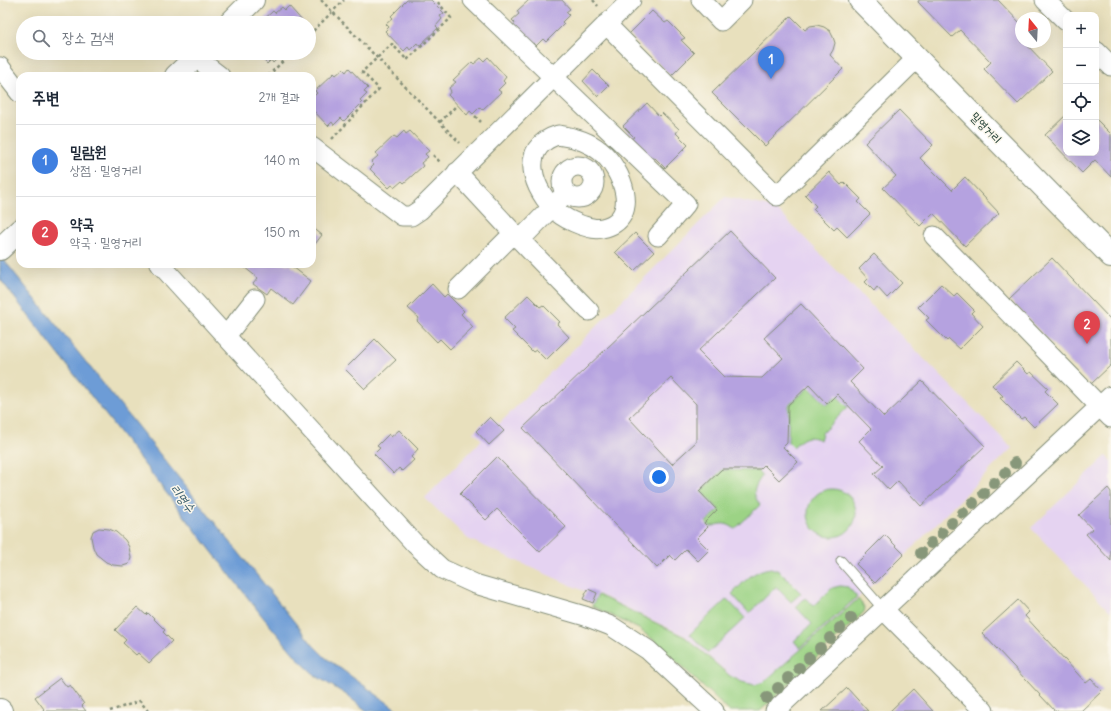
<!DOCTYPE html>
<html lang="ko">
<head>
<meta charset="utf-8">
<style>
  :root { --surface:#fff; --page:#f2f2f3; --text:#1f2937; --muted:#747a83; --line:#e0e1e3; --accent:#db2777 }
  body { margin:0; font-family:Delius,"Poor Story",sans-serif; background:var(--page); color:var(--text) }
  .controls { position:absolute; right:12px; top:12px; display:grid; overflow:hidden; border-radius:8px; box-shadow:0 4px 16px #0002 }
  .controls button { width:36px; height:36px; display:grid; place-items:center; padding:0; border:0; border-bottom:1px solid var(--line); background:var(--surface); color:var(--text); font:20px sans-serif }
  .compass { position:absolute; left:1015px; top:12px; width:36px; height:36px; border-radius:50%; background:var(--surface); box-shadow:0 4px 16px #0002; rotate:342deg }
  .you { position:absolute; left:659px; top:477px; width:14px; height:14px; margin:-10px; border:3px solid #fff; border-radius:50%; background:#1a73e8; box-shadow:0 0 0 6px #1a73e833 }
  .badge { display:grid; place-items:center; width:26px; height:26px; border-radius:50%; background:var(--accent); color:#fff; font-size:13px; font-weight:700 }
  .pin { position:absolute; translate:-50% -33px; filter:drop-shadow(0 1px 2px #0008) }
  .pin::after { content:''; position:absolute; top:21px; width:14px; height:12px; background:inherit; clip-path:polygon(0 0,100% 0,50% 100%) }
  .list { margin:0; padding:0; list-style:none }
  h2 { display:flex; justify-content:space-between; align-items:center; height:52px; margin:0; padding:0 16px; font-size:17px }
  h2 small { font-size:13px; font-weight:400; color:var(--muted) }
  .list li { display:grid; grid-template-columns:26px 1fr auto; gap:12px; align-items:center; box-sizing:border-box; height:72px; padding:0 16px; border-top:1px solid var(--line) }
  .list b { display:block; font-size:15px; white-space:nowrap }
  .list p { margin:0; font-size:13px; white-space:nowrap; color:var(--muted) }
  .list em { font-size:13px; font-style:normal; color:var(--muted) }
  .icon { flex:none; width:22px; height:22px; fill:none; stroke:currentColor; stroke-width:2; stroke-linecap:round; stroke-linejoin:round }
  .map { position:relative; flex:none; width:1111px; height:711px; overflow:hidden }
  .search { position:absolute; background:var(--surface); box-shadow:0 4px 16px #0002; left:16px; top:16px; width:300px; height:44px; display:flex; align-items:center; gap:10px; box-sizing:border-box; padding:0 14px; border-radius:22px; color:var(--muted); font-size:15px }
  .panel { position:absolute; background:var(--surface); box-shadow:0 4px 16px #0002; left:16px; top:72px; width:300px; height:196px; border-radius:12px }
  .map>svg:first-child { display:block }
  .built { fill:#e5d3f1 }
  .green { fill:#9cd385; stroke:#5e885c }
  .water { fill:#6d9cd6; stroke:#466c85 }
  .building { fill:#b5a2e0; fill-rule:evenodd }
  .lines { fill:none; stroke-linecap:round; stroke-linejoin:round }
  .lane-casing { stroke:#848e78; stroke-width:11 }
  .street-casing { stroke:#848e78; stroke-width:21 }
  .secondary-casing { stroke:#848e78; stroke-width:24 }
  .path { stroke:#848e78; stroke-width:2.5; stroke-dasharray:3 3; stroke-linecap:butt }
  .lane { stroke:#fff; stroke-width:9 }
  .street { stroke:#fff; stroke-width:19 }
  .secondary { stroke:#fff; stroke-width:22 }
  .tree { fill:#87977a }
  .labels { text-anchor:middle; stroke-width:3; stroke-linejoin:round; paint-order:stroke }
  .street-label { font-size:12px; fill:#1f3d34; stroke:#fbf7ec }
  .water-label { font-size:13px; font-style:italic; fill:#3a5e6d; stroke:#fbf7ec }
</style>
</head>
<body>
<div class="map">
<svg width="1111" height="711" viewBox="0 0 1111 711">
  <rect width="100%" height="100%" fill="#fbf7ec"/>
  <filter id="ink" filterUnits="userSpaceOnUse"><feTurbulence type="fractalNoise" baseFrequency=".025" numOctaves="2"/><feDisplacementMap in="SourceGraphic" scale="8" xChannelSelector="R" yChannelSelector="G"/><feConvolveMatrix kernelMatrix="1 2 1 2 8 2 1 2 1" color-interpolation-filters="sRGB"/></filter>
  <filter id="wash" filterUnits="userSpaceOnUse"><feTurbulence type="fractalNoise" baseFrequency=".012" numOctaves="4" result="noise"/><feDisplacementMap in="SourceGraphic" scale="16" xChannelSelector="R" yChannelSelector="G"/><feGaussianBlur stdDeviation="0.9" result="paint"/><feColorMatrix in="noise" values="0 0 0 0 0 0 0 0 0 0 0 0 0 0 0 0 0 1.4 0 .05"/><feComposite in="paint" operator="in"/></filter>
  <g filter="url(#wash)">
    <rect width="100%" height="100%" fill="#e8e0bd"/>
    <!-- built -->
    <path class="built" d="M 725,197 L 775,208 L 1012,448 L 905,555 L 858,598 L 764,682 L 755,685 L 742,682 L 731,676 L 685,636 L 598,594 L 593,604 L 582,599 L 586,592 L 468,539 L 425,498 L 482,440 L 474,432 L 490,416 L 499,424 Z
      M 1106,456 L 1111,461 L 1111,612 L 1031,528 Z"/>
    <!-- green -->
    <path class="green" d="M 809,387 L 827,405 L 837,396 L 848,407 L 822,433 L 820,440 C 807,434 803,438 793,447 L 788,442 L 789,405 Z
      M 722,470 L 758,471 L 762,476 C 754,488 751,492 760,505 L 735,529 C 726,522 721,523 710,527 L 706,522 L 719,510 L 701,491 Z
      M808 513a24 24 0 1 1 48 0a24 24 0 1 1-48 0Z
      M 771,568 L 779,571 L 801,593 L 791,602 L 776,587 L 749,613 L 732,594 C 744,582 753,570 771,568 Z
      M 840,586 L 848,587 L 857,597 L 800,648 L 794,641 L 812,624 L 796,607 L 805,598 L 814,606 L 832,588 Z
      M 598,595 L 685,637 L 730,676 L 742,682 L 755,685 L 764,682 L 858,599 L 865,608 L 864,612 L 760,711 L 729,711 L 655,641 L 639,629 L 592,606 Z
      M 727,599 L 745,618 L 708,653 L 690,634 Z"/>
    <!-- water -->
    <path class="water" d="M 0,255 L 313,645 L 326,658 L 399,711 L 367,711 L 345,694 L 316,676 L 299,660 L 262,616 L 0,279 Z"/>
    <g id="blocks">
      <!-- building -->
      <path class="building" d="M 407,0 L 431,0 L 444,13 L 440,16 L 442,19 L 436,26 L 438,28 L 419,46 L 417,43 L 410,50 L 408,47 L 404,51 L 385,31 L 389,27 L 386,24 L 393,18 L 391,16 Z
        M 529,0 L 562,0 L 570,9 L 566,12 L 569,15 L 562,22 L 564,24 L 546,42 L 543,39 L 536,46 L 534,43 L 530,46 L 512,27 L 515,23 L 512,20 L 519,14 L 517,11 Z
        M 919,0 L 998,0 L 1021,24 L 1021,42 L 1024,42 L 1052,71 L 1018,104 L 984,69 L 991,62 L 960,30 L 952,37 L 918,2 Z
        M 289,6 L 304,23 L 260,23 L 273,11 L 275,13 L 282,7 L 285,10 Z
        M 652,11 L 665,23 L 668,21 L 685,38 L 681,40 L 694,53 L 671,76 L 629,34 Z
        M 791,16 L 805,30 L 810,26 L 817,25 L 824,27 L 830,31 L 833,37 L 835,43 L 833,50 L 830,55 L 843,69 L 765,146 L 712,93 Z
        M 257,53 L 289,53 L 283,59 L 280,56 L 273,63 L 271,60 L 267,64 Z
        M 488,57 L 506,77 L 503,81 L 505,83 L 498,90 L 501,92 L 482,110 L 480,107 L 473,114 L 470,111 L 467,115 L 448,95 L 451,91 L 449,88 L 456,82 L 453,80 L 472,62 L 474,64 L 481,58 L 484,61 Z
        M 349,68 L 368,88 L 364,92 L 367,94 L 360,101 L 362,103 L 344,121 L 341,118 L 334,125 L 332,122 L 328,126 L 312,109 L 313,102 L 312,98 L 317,93 L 315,91 L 334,73 L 336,75 L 343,69 L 346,72 Z
        M 593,70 L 609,86 L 598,97 L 583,81 Z
        M 647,103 L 659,116 L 662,113 L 679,129 L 676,133 L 688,145 L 665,168 L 655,158 L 652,160 L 631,139 L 634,137 L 623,126 Z
        M 899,110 L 933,145 L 920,158 L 952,190 L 965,177 L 999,213 L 965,246 L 933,213 L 920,226 L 883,188 L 896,176 L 865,143 Z
        M 1066,115 L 1066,153 L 1096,153 L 1096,119 L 1111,134 L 1111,177 L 1095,160 L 1082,173 L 1045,135 Z
        M 404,131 L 406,134 L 410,131 L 429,151 L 425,154 L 428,157 L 421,163 L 423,166 L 404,183 L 402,181 L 395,187 L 392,185 L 389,188 L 370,169 L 374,165 L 371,162 L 378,156 L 376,153 L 394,136 L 397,138 Z
        M 829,172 L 841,185 L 844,182 L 861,199 L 858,202 L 870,214 L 847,237 L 837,227 L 834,230 L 813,209 L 816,206 L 805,195 Z
        M 312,227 L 322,235 L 312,248 Z
        M 730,231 L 775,278 L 698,351 L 724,377 L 762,378 L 783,358 L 764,338 L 801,304 L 863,369 L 850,382 L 884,417 L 922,381 L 985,446 L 921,506 L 898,481 L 889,490 L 874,474 L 883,466 L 859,441 L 871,429 L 837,394 L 827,404 L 809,385 L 788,405 L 787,443 L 783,447 L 798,462 L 779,480 L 764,465 L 760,469 L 722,469 L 699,491 L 717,510 L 704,523 L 708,527 L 697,538 L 709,550 L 698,561 L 686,549 L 675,560 L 670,555 L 657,568 L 523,428 ZM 671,378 L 696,404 L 696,442 L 672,464 L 629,418 Z
        M 635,233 L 654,252 L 634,271 L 615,252 Z
        M 874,254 L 902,283 L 887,298 L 877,287 L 874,291 L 865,282 L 868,279 L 859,269 Z
        M 1052,258 L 1111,320 L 1111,365 L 1091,384 L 1009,299 Z
        M 240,264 L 289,264 L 311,281 L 293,305 L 271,288 L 267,294 L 253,284 L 258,278 Z
        M 432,284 L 444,297 L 447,294 L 464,311 L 461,314 L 473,327 L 450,349 L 440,339 L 437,342 L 417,321 L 419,318 L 408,308 Z
        M 941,284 L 954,296 L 957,293 L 974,310 L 971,313 L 983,326 L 960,349 L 949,339 L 947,341 L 926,320 L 929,318 L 918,307 Z
        M 528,295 L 540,307 L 543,305 L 560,322 L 557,324 L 569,337 L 546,360 L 536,350 L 533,352 L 512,331 L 515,329 L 504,318 Z
        M 375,339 L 396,360 L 365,389 L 345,369 Z
        M 1016,362 L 1028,374 L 1031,372 L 1048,388 L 1045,391 L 1058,404 L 1034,427 L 1024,417 L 1021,419 L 1000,398 L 1003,396 L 992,385 Z
        M 490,417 L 504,431 L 489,445 L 476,431 Z
        M 399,430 L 418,449 L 411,457 L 414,460 L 402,471 L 399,468 L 394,474 L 374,454 L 380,448 L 377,446 L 389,434 L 391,437 Z
        M 497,457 L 566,527 L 540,552 L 497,509 L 486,520 L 460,494 Z
        M 1108,488 L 1111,492 L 1111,561 L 1086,534 L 1092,529 L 1079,515 Z
        M 99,528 L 109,529 L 116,532 L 125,540 L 129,547 L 131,558 L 129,564 L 123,566 L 113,565 L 106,562 L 96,554 L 93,547 L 91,537 L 93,531 Z
        M 885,535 L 904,554 L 875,583 L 856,564 Z
        M 588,589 L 597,593 L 593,603 L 583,599 Z
        M 1018,600 L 1029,612 L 1025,616 L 1086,683 L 1091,679 L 1102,691 L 1081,711 L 1055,711 L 982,633 Z
        M 137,607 L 146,615 L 148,613 L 165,630 L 163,632 L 172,641 L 149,663 L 138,653 L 136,655 L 123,643 L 126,640 L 115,630 Z
        M 60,678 L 67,687 L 70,685 L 84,704 L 82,706 L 86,711 L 42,711 L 44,709 L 35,697 Z
        M 847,688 L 868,711 L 822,711 Z
        M 913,689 L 933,711 L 890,711 Z"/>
    </g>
  </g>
  <g filter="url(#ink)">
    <use href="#blocks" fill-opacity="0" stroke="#848e78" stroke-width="1"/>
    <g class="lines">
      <!-- lane casing -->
      <g class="lane-casing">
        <path id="lane" d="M 841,561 L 883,609"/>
      </g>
      <!-- street casing -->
      <g class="street-casing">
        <path id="street" d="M 473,0 L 686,204 L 658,236
          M 701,0 L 721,21 L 742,0
          M 1045,0 L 1066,21
          M 606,24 L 777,196 L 917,58
          M 1096,51 L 1111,66
          M 195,57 L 220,76
          M 0,67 L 20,93
          M 558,135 C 573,137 588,141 600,151 C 622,168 643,220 602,228 C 595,230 588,227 581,225 C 573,222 564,218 557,212 C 533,191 517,147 558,135 Z
          M 312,147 L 402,216 L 411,216 L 420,210 L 631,0
          M562 182a16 16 0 1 1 32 0a16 16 0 1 1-32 0Z
          M 457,172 L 520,240 L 589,311
          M 934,236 L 1111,418
          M 520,240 L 561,198
          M 160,264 L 415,544 L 442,569 L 475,584 L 585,616 L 611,626 L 648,650 L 714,711
          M 458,289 L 514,233
          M 226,336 L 255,299
          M 883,609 L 984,711
          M 775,711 L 1111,396"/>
      </g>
      <!-- secondary casing -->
      <g class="secondary-casing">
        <path id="secondary" d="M 860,0 L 1111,256
          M 230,23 L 253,0
          M 176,76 L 200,53
          M 0,249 L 20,230
          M 0,710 L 1,711"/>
      </g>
      <!-- path -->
      <path class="path" d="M 321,0 L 460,143
        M 593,0 L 598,6
        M 309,35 L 344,0
        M 268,76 L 291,53
        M 475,116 L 481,122
        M 440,122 L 455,107
        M 332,139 L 379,89 L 362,72 L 392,44 L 407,60 L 451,18 L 436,0
        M 433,155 L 441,163
        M 110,711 L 140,701 L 148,711"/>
      <!-- lane -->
      <use href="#lane" class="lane"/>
      <!-- street -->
      <use href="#street" class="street"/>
      <!-- secondary -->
      <use href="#secondary" class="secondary"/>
    </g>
    <!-- trees -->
    <g class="tree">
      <circle cx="1015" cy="463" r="6"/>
      <circle cx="1005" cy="473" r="6"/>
      <circle cx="994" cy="483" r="6"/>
      <circle cx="984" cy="493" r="6"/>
      <circle cx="973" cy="503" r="6"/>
      <circle cx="963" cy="513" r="6"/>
      <circle cx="952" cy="523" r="6"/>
      <circle cx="942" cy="533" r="6"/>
      <circle cx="931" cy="543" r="6"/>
      <circle cx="921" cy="553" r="6"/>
      <circle cx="851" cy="618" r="6"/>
      <circle cx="840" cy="628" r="6"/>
      <circle cx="830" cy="638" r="6"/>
      <circle cx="820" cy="648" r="6"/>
      <circle cx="809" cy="658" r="6"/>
      <circle cx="799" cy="668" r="6"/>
      <circle cx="788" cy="678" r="6"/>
      <circle cx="778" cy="688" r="6"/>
      <circle cx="767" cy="698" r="6"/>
    </g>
  </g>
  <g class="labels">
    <!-- street labels -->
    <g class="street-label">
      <text transform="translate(986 128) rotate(46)" y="4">밀영거리</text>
    </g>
    <!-- water labels -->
    <g class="water-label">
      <text transform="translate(183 498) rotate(52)" y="5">리명수</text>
    </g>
  </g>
</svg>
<div class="controls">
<button>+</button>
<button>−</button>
<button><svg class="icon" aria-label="locate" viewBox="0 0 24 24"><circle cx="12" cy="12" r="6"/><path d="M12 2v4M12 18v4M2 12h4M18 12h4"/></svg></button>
<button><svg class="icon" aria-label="layers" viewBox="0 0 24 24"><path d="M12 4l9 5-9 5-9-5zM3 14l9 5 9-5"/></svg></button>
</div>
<svg class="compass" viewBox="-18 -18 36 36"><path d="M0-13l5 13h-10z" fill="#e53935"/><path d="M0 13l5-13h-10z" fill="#747a83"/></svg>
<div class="you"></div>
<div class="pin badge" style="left:771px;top:79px;background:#3f7fe0">1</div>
<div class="pin badge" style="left:1087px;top:344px;background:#e0444e">2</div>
<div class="search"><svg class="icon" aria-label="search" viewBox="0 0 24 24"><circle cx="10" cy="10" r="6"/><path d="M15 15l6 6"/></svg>장소 검색</div>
<section class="panel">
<h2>주변<small>2개 결과</small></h2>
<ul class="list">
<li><span class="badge" style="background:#3f7fe0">1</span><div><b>밀람원</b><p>상점 · 밀영거리</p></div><em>140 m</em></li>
<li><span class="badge" style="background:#e0444e">2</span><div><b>약국</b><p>약국 · 밀영거리</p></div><em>150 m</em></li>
</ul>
</section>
</div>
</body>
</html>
